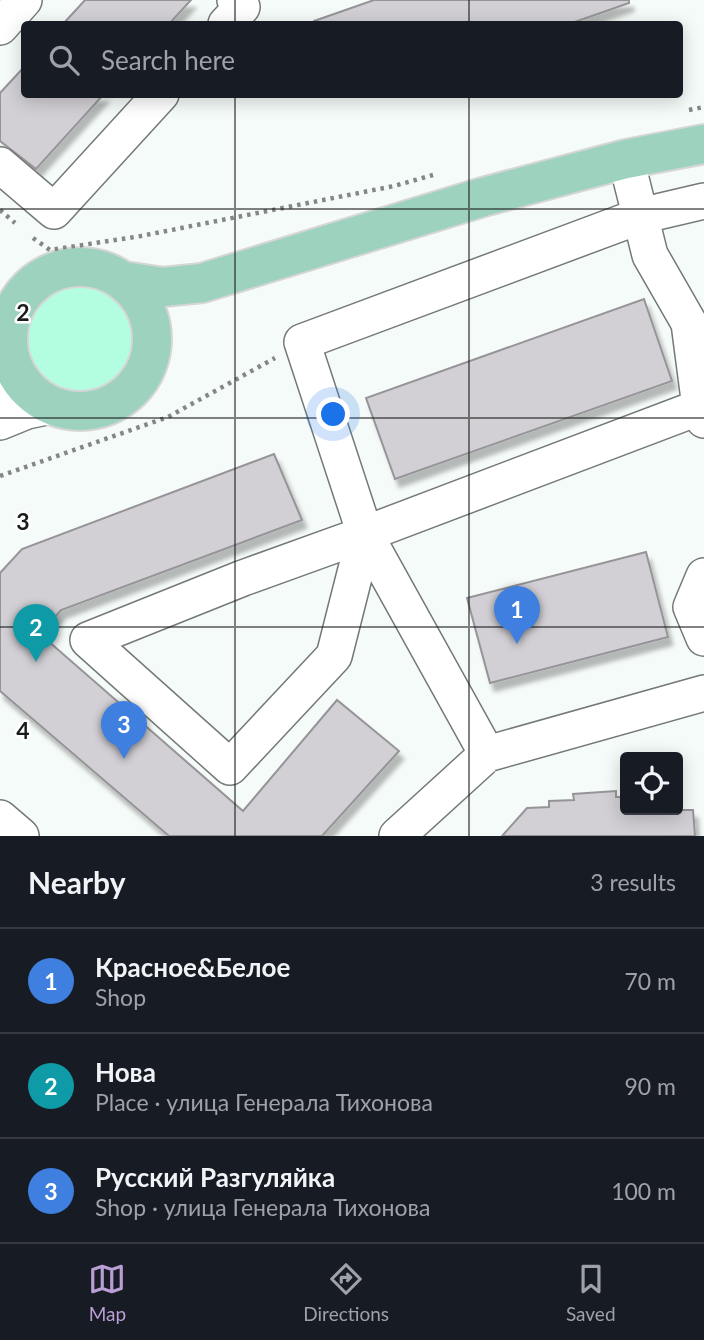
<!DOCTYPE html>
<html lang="en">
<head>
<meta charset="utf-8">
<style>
  :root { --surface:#171b24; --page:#20242c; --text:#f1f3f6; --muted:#9ea1a6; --line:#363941; --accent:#ba9ed4 }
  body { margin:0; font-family:Lato,sans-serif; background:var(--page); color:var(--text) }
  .controls { position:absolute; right:21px; bottom:21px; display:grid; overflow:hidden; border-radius:7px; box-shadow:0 4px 18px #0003 }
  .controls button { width:63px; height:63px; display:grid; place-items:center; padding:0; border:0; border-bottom:2px solid var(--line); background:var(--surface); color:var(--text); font:35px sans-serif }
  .you { position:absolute; left:334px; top:415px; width:24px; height:24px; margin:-18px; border:5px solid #fff; border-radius:50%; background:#1a73e8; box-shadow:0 0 0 10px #1a73e833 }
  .badge { display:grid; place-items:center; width:46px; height:46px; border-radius:50%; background:var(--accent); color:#fff; font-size:23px; font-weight:700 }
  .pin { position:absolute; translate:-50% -58px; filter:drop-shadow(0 2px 4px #0008) }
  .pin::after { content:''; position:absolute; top:37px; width:24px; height:21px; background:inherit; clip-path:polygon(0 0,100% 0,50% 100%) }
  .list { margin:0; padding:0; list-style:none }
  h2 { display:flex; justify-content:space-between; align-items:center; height:91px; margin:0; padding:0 28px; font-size:30px }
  h2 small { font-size:23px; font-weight:400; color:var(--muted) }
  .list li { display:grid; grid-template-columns:46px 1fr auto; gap:21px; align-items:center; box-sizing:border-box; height:105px; padding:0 28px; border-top:2px solid var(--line) }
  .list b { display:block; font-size:26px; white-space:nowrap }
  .list p { margin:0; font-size:23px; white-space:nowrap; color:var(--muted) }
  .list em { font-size:23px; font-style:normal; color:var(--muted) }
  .icon { flex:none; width:38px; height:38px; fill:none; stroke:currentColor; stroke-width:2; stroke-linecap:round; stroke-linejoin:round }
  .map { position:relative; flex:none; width:704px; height:836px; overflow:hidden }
  .search { position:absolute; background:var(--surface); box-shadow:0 4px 18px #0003; left:21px; right:21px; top:21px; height:77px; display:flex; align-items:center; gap:18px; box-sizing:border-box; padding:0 24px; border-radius:7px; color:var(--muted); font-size:26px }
  .sheet { height:406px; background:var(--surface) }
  nav { display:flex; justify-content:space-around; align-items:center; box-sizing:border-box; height:98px; border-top:2px solid var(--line); background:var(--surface); font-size:19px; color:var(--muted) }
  nav a { display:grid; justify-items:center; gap:4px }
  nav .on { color:var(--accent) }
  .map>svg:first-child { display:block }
  .green { fill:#b3fee1 }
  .building { fill:#d2d0d5; stroke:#969498; stroke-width:2; filter:url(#shadow) }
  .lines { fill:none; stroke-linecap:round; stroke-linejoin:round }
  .minor-casing { stroke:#747977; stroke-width:38 }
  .major-casing { stroke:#d6d6d6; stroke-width:42 }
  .path { stroke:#838785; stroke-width:4.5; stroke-dasharray:3.5 5; stroke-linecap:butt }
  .minor { stroke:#fff; stroke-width:35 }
  .major { stroke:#9dd2bf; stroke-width:38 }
  .grid { fill:none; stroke:#1a1c1b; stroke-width:2; stroke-opacity:0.55 }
  .grid-label { font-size:23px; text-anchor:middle; font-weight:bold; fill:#1a1c1b; stroke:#fff; stroke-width:5; stroke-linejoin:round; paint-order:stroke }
</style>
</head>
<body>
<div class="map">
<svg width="704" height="836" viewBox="0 0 704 836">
  <defs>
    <filter id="shadow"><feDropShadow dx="4.5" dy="8" stdDeviation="2" flood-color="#0004"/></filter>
  </defs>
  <rect width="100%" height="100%" fill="#f5fbf8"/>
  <!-- green -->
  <path class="green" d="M19 339a62 62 0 1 1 124 0a62 62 0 1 1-124 0Z"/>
  <!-- building -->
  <path class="building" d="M 85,0 L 191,0 L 169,24 L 63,24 Z
    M 374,0 L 629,0 L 629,3 L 569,24 L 314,24 L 314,21 Z
    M 24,67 L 24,94 L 104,94 L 36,169 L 0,141 L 0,93 Z
    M 644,299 L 672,381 L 395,479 L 366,398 Z
    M 274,454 L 302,520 L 61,610 L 40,634 L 243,811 L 337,700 L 399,751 L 322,836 L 169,836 L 0,691 L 0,573 L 22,549 Z
    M 646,552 L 668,637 L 490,683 L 467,598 Z
    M 616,791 L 616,797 L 625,797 L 625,810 L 693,810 L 695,836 L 502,836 L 527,808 L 549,807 L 549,801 L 574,800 L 573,794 Z"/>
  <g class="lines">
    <!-- minor casing -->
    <g class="minor-casing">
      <path id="minor" d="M 226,24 L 242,7 L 235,0
        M 0,27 L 24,0
        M 626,159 L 650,255 L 689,323 L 700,407 L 704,406
        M 0,165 L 54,211 L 161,94
        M 0,400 L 13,369
        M 0,422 L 27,411 L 51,406
        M 365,534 L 334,656 L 230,767 L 88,640 L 243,578 L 365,534 L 700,407 L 704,420
        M 704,576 L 691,607 L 704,638
        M 487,754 L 365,534 L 302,342 L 640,216 L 704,201
        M 0,818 L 21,836
        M 397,836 L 487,754 L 704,693"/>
    </g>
    <!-- major casing -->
    <g class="major-casing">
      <path id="major" d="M8 339a72 72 0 1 1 144 0a72 72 0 1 1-144 0Z
        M 124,281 L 163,287 L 202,283 L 483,197 L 626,159 L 704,144"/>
    </g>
    <!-- path -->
    <path class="path" d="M 689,110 L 704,107
      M 0,210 L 15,223
      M 33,238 L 50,250 L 141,236 L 394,186 L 433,175
      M 0,476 L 168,417 L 275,358"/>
    <!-- minor -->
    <use href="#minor" class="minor"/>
    <!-- major -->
    <use href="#major" class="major"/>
  </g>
  <!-- grid -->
  <path class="grid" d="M 235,0 L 235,24M 469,0 L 469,24M 235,94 L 235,836M 469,94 L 469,836M 0,209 L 704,209M 0,418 L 704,418M 0,627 L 704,627"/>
  <g class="grid-label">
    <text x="23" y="321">2</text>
    <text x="23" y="530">3</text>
    <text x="23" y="739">4</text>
  </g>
</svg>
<div class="controls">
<button><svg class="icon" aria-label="locate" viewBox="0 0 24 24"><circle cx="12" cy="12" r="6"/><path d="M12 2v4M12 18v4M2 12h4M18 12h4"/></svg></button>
</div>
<div class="you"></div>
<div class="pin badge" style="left:517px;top:644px;background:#3f7fe0">1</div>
<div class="pin badge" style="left:36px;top:662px;background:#0f9aa8">2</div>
<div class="pin badge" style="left:124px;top:759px;background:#3f7fe0">3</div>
<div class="search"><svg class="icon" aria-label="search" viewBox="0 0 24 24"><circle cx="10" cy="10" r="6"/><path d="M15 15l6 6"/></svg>Search here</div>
</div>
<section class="sheet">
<h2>Nearby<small>3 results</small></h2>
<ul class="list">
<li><span class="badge" style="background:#3f7fe0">1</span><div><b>Красное&amp;Белое</b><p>Shop</p></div><em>70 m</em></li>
<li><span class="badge" style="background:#0f9aa8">2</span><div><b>Нова</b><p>Place · улица Генерала Тихонова</p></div><em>90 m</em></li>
<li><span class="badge" style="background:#3f7fe0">3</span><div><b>Русский Разгуляйка</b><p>Shop · улица Генерала Тихонова</p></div><em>100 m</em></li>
</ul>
</section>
<nav>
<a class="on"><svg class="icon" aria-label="map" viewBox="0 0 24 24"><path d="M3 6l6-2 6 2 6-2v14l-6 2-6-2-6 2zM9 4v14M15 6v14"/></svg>Map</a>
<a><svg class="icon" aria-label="directions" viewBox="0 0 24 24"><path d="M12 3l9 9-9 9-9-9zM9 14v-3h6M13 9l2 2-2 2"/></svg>Directions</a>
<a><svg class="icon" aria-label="saved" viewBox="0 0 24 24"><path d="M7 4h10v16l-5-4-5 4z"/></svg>Saved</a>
</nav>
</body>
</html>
